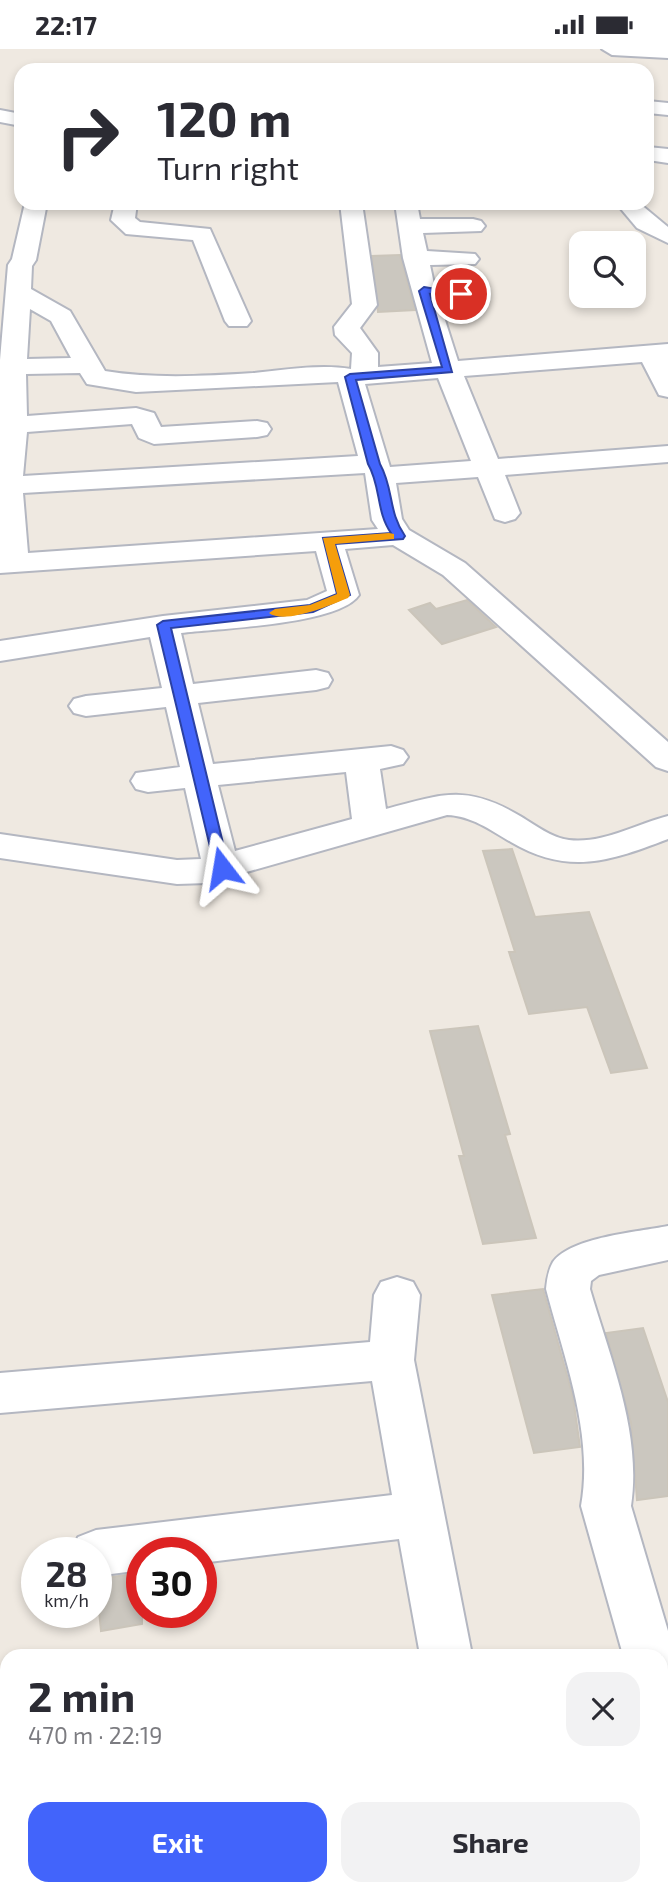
<!DOCTYPE html>
<meta charset="utf-8">
<style>
:root{--surface:#fff;--page:#f2f2f3;--text:#2b2b33;--muted:#7c7c81;--accent:#4264fb}
body{margin:0;font-family:"Exo 2",sans-serif;background:var(--page);color:var(--text);height:100vh;display:flex;flex-direction:column;font-size:26px;white-space:nowrap}
*{box-sizing:border-box;margin:0}
p{font-size:23px;color:var(--muted)}
.icon{flex:none;width:38px;height:38px;fill:none;stroke:currentColor;stroke-width:2;stroke-linecap:round;stroke-linejoin:round}
.map{position:relative;flex:1;overflow:hidden}
.panel{position:absolute;left:0px;top:1600px;width:668px;height:247px;display:flex;flex-direction:column;background:var(--surface);border-radius:21px 21px 0 0;box-shadow:0 4px 10px #0003}
.panel>*{flex:none}
.banner{position:absolute;left:14px;top:14px;width:640px;height:147px;border-radius:21px;box-shadow:0 4px 10px #0003;background:#fff;color:var(--text);overflow:hidden}
.fabs{position:absolute;left:569px;top:182px;display:grid;gap:14px}
.fabs a{display:grid;place-items:center;width:77px;height:77px;border-radius:14px;background:var(--surface);box-shadow:0 4px 10px #0003;font-size:35px}
.speed{position:absolute;left:21px;top:1488px;display:flex;gap:14px;font-size:35px;font-weight:700;text-align:center}
.speed>*{display:grid;place-content:center;width:91px;height:91px;border-radius:50%;background:var(--surface);box-shadow:0 4px 10px #0003;line-height:1}
.speed small{font-size:18px;font-weight:400}
.speed .limit{border:10px solid #d22;background:#fff;color:#111}
.pin{position:absolute;display:grid;place-items:center;width:60px;height:60px;color:#fff;margin:-30px;border:4px solid #fff;border-radius:50%;box-shadow:0 2px 7px #0007}
.me{position:absolute;width:77px;margin:-38px;rotate:346deg;stroke-linejoin:round;filter:drop-shadow(0 0 5px #0008)}
.turn{display:flex;align-items:center;gap:24px;height:147px;padding:0 28px;font-size:32px}
.turn .icon{width:91px;height:91px;stroke-width:2.5}
.turn b{display:block;font-size:49px;line-height:60px}
.round{display:grid;place-items:center;flex:none;width:74px;height:74px;border-radius:21px;background:var(--page)}
.head{display:flex;align-items:center;justify-content:space-between;height:119px;padding:0 28px}
h1{font-size:42px;font-weight:700;line-height:52px}
.cta{display:flex;gap:14px;margin-top:auto;padding:14px 28px}
.cta a{flex:1;height:80px;border-radius:21px;background:var(--accent);color:#fff;font-size:28px;font-weight:700;line-height:80px;text-align:center}
.cta a+a{background:var(--page);color:var(--text)}
.status{display:flex;justify-content:space-between;align-items:center;height:49px;padding:0 35px;background:var(--surface);direction:ltr}
.status svg{height:19px;fill:currentColor}
.map>svg:first-child{display:block}
.building{fill:#cbc7bf;stroke:#cbc5ba;stroke-width:2}
.lines{fill:none;stroke-linecap:round;stroke-linejoin:round}
.minor-casing{stroke:#b4b7c1;stroke-width:4}
.minor{fill:#fff;fill-rule:evenodd}
.route{fill:#4264fb;stroke:#2b41a3;stroke-width:2}
.slow{fill:#f59e0b}
</style>
<div class="status"><b>22:17</b><svg viewBox="0 0 49 12"><path d="M0 12V9h3v3zM5 12V6h3v6zM10 12V3h3v9zM15 12V0h3v12zM26 1h20v11H26zM47 4h2v5h-2z"/></svg></div>
<div class="map">
<svg width="668" height="1846" viewBox="0 0 668 1846">
<rect width="100%" height="100%" fill="#efe9e1"/>
<!-- building -->
<g class="building">
<polygon points="400,206 415,261 378,263 372,207"/>
<polygon points="467,551 496,578 442,595 409,561 430,554 436,560"/>
<polygon points="512,800 535,868 589,863 647,1019 611,1024 587,958 529,965 509,903 515,903 483,802"/>
<polygon points="478,977 510,1085 505,1086 536,1189 483,1195 459,1107 464,1107 430,982"/>
<polygon points="543,1240 573,1348 580,1398 534,1404 492,1246"/>
<polygon points="643,1279 668,1353 668,1447 637,1451 631,1374 606,1284"/>
<polygon points="142,1524 142,1575 101,1582 96,1530"/>
</g>
<g class="lines">
<!-- minor casing -->
<g class="minor-casing">
<g id="minor">
<polygon points="602,0 668,0 668,9 612,6"/>
<polygon points="648,52 668,54 668,66 648,64"/>
<polygon points="0,61 21,65 21,77 0,73"/>
<polygon points="648,98 668,100 668,114 648,111"/>
<path d="M25,154H47L36,211L32,217L31,240L70,262L105,322C153,330 205,327 253,324C286,321 319,315 351,320L352,304L335,286L334,278L352,255L340,154H362L377,256L360,279L378,304V318L432,314L403,209L395,154H417L420,170H473L481,172L485,177L481,182L423,184L427,202L475,205L479,210L475,215L430,216L434,235L461,237L487,255L484,260C466,265 456,249 438,249L458,312L668,295V348L659,346L642,313L464,327L498,410L668,397V413L505,426L520,464L515,470L505,473L495,470L478,428L396,434L402,470L409,481L465,514L668,693V722L656,718L443,526L393,496L345,500L359,546C339,576 219,579 181,584L193,635L316,621L328,624L332,631L328,638L316,641L198,654L213,715L391,697L403,701L408,708L403,715L380,720L386,760C443,745 466,735 520,767C535,776 552,789 569,791C603,795 636,775 668,767V790C610,812 569,827 511,793C490,781 472,767 447,766L208,834L177,835L0,809V785L177,811L201,810L185,739L148,743L136,740L131,732L136,724L180,718L166,658L86,667L74,664L69,657L74,650L86,647L162,639L150,588L0,612V592L163,567L307,551L327,542L316,502L0,524V311L8,216L12,210ZM30,260L51,272L71,309L27,310ZM80,324L87,335L136,343L338,333L358,407L23,427L27,383L132,375L139,389L154,395L257,388L267,386L271,380L267,374L257,372L161,378L154,364L136,359L27,367L26,325ZM438,329L471,412L390,418L365,335ZM365,424L372,471L378,480L28,504L23,444ZM346,723L352,770L235,802L218,736Z"/>
<polygon points="115,154 137,154 135,169 140,173 210,180 251,272 247,277 229,277 225,272 193,191 126,185 111,171"/>
<polygon points="616,154 639,154 668,178 668,194 637,179"/>
<path d="M668,1177V1211L599,1226L591,1232L590,1240C610,1309 642,1384 631,1457L668,1582V1745H662V1606H623L581,1457C594,1385 564,1309 546,1240C547,1230 548,1222 553,1213C571,1188 638,1183 668,1177Z"/>
<polygon points="397,1228 413,1233 420,1246 414,1311 472,1606 420,1606 399,1490 201,1514 201,1503 142,1503 142,1521 96,1527 96,1503 71,1503 78,1488 96,1481 392,1446 372,1332 0,1364 0,1324 370,1293 374,1246 381,1233"/>
<polygon points="0,1624 7,1625 7,1677 0,1676"/>
<polygon points="301,1839 359,1839 358,1846 300,1846"/>
</g>
</g>
<!-- minor -->
<use href="#minor" class="minor"/>
</g>
<!-- route -->
<path class="route" d="M424,238L466,245L461,248L430,245L452,323L356,331L380,415C394,440 388,463 405,487L403,490L335,495L350,546L313,563L171,579L229,819L227,823H216L157,576L163,572L310,556L337,545L323,489L391,484C376,463 381,437 368,415L345,328L350,325L442,318L419,242Z"/>
<!-- slow -->
<path class="slow" d="M389,484L394,485V490L335,495L350,546L348,549C331,556 284,576 269,564L275,560L310,556L337,545L323,489Z"/>
</svg>
<div class="fabs">
<a><svg class="icon" aria-label="search" viewBox="0 0 24 24"><circle cx="10" cy="10" r="6"/><path d="M15 15l6 6"/></svg></a>
</div>
<div class="speed"><div>28<small>km/h</small></div><div class="limit">30</div></div>
<div class="pin" style="left:461px;top:245px;background:#d93025"><svg class="icon" aria-label="arrive" viewBox="0 0 24 24"><path d="M6 21V4h12l-3 4 3 4H6"/></svg></div>
<svg class="me" style="left:222px;top:819px" viewBox="-20 -20 40 40"><path d="M0-17L14 15 0 8-14 15z" fill="#4264fb" stroke="#fff" stroke-width="4"/></svg>
<div class="banner">
<div class="turn"><svg class="icon" aria-label="right" viewBox="0 0 24 24"><path d="M7 20v-9h11M14 6l5 5-5 5"/></svg><div><b>120 m</b>Turn right</div></div>
</div>
<section class="panel">
<div class="head"><div><h1>2 min</h1><p>470 m · 22:19</p></div><a class="round"><svg class="icon" aria-label="close" viewBox="0 0 24 24"><path d="M6 6l12 12M18 6L6 18"/></svg></a></div>
<div class="cta"><a>Exit</a><a>Share</a></div>
</section>
</div>
